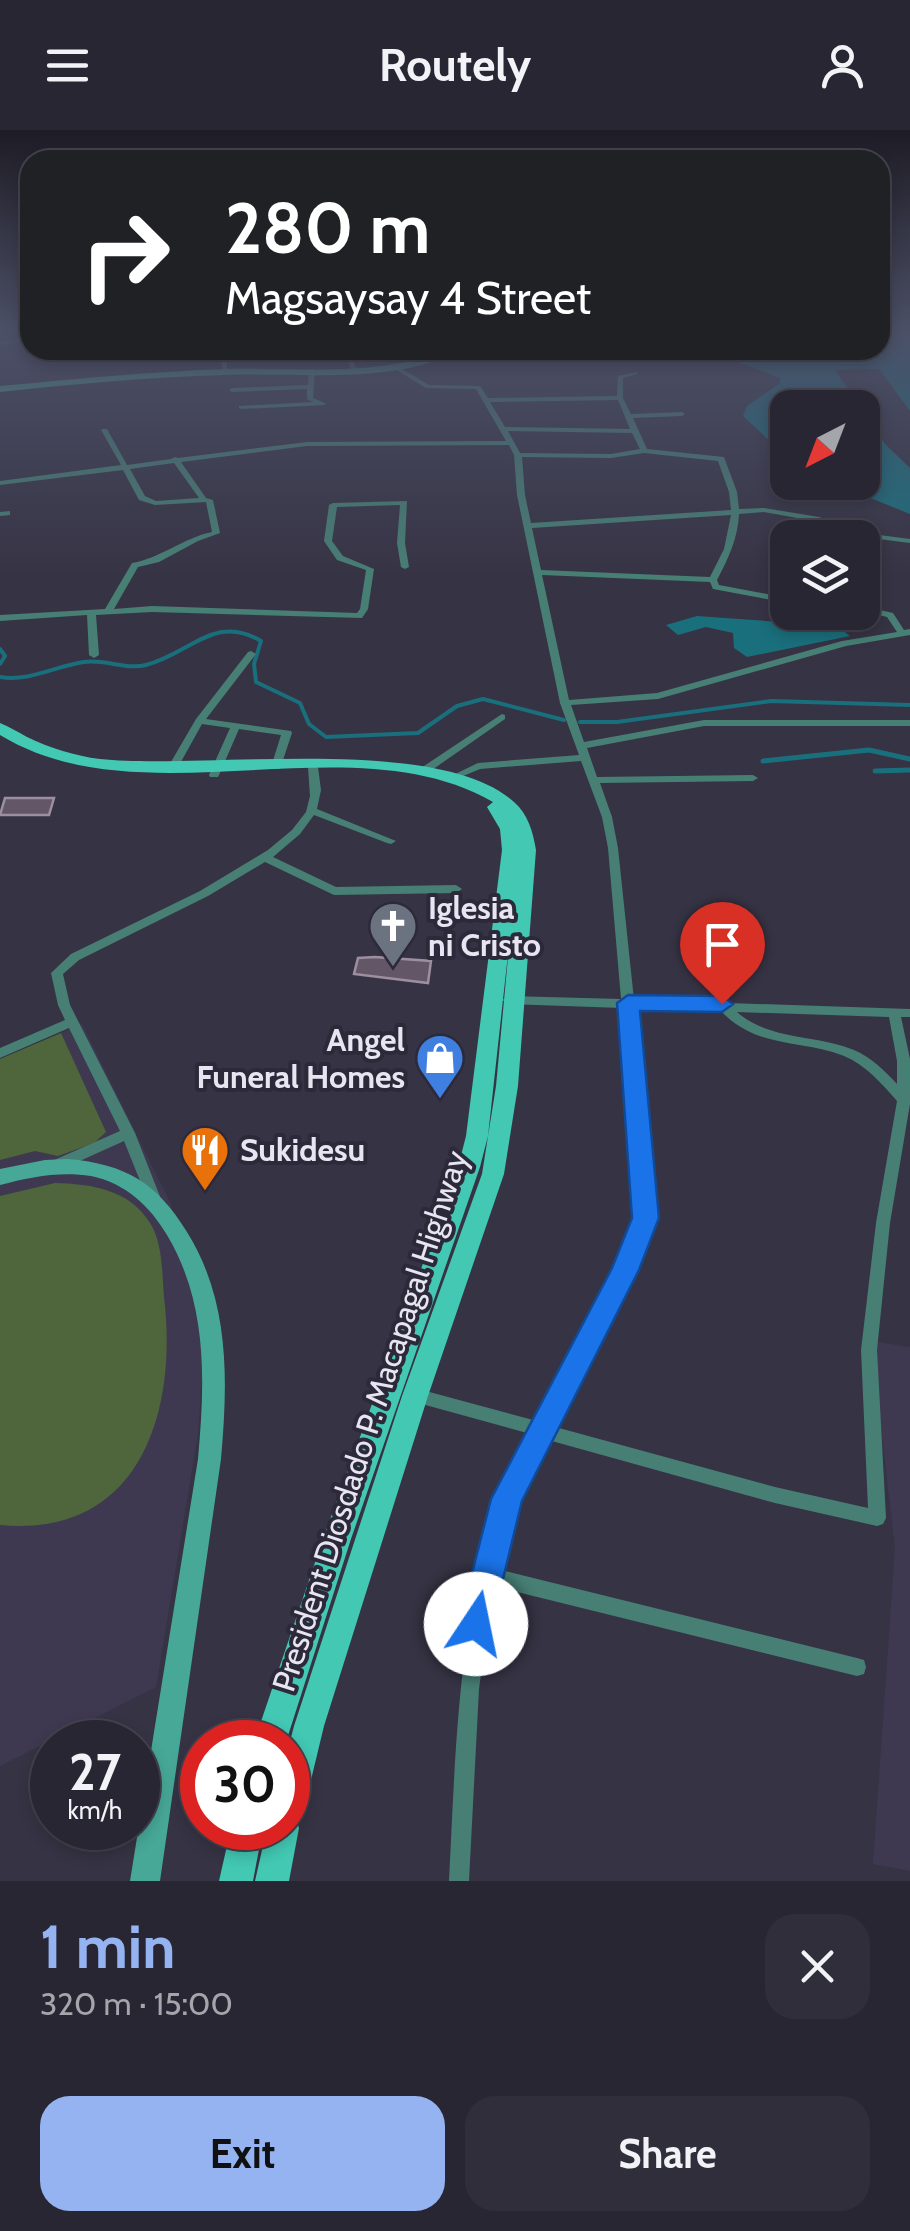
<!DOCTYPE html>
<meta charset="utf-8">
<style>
:root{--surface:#282633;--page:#302e3b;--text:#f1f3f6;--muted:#a5a5ac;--line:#44434e;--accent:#95b2f1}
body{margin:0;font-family:Cabin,sans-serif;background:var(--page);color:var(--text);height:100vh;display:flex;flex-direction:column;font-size:38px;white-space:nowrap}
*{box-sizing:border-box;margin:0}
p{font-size:32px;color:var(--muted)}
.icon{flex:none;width:55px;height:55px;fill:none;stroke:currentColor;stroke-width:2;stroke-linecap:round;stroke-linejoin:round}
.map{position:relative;height:1751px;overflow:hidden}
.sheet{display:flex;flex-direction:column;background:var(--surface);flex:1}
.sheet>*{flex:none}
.top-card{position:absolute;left:20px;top:20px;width:870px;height:210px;border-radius:30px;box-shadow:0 5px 15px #0003,0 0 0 2px var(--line);background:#202124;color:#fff;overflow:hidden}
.needle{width:65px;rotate:222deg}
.tools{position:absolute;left:770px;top:260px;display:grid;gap:20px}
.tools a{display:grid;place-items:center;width:110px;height:110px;border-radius:20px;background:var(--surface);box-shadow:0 5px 15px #0003,0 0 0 2px var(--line);font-size:50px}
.speed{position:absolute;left:30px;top:1590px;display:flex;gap:20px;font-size:50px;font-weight:700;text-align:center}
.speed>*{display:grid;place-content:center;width:130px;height:130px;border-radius:50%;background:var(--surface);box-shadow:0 5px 15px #0003,0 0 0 2px var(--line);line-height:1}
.speed small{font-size:25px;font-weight:400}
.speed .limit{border:15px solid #d22;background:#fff;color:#111}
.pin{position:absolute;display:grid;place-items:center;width:85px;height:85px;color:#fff;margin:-102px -42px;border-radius:50% 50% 50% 0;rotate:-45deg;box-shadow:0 0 10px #0007}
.pin .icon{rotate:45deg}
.me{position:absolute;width:110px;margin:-55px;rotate:11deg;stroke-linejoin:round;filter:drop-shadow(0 0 8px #0008)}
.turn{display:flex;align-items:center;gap:35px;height:210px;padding:0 40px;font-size:45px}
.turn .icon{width:130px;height:130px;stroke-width:2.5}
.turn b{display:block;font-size:70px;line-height:85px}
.round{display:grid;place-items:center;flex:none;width:105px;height:105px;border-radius:30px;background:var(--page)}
.headline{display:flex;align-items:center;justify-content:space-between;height:170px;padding:0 40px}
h1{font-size:60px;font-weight:800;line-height:75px;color:var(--accent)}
.cta{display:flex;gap:20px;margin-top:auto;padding:20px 40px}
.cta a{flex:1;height:115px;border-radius:30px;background:var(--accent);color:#111;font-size:40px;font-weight:800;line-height:115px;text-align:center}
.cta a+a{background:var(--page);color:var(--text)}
header{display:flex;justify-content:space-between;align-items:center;height:130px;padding:0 40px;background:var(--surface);font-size:45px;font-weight:800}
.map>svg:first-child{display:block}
.built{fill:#3e3951}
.green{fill:#4f653b}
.water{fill:#1a6f7d}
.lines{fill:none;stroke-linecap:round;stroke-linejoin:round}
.stream-far2{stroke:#1a6f7d;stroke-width:2.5}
.stream-far1{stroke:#1a6f7d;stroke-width:4}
.stream{stroke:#1a6f7d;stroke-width:5}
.building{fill:#635666;stroke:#9d8ea0;stroke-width:2.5}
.street{fill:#477f75;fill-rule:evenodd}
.secondary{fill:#47a898;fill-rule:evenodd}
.primary{fill:#42c8b3;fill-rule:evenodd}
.route{fill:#1a73e8;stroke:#114b97;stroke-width:2.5}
.labels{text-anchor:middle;stroke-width:8;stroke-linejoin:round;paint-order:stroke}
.poi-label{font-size:32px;font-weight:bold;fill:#e6e5f0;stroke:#2c293a;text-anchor:start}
.street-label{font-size:32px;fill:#e6e5f0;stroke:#2c293a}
</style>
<header><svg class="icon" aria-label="menu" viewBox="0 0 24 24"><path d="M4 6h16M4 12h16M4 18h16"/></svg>Routely<svg class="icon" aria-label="person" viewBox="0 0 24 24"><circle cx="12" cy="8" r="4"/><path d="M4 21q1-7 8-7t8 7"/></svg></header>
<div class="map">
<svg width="910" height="1751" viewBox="0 0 910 1751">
<rect width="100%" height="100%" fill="#363344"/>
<!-- built -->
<g class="built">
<polygon points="82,894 170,1072 196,1161 204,1223 198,1304 156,1557 0,1636 0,929"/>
<polygon points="871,1211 910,1217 910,1741 873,1734 895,1418"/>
</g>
<!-- green -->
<g class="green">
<polygon points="61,903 106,1002 94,1013 58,1026 35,1021 0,1030 0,929"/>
<path d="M55,1053C91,1054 129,1059 150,1093C163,1113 162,1144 164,1167C178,1282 140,1408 0,1395V1066Z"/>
</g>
<!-- water -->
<g class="water">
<polygon points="880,203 910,203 910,281 879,239 835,240 860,277 788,278 787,327 743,286 747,276 780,253 780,248 720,225 725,222 720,220 880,220"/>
<polygon points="863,282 885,314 910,338 910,384 833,353 862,352"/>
<polygon points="697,486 837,496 850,506 747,527 734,518 733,503 706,497 678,505 666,495"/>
</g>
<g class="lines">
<!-- stream-far2 -->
<polyline class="stream-far2" points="0,214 30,208"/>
<!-- stream-far1 -->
<g class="stream-far1">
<polyline points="0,519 5,526 0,534"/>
<path d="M0,547C30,552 55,536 84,532C105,529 126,540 146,535C190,524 215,483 261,511L254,534L256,552L300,573L309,594L326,607L418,603L457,576L483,569L564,590"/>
<polyline points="580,592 617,592 771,571 910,575"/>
</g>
<!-- stream -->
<g class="stream">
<polyline points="763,631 869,620 910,629"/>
<polyline points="875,641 910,640"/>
</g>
</g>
<!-- building -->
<g class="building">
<polygon points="5,668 54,668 49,685 0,685"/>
<polygon points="375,827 431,831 428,853 354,844 358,828"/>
</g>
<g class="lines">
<!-- street -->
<g class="street">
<polygon points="219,220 225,220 228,243 223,242"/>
<polygon points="344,220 350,220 356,240 351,239"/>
<path d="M392,233L429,255L480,256L488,268L617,266L618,246L637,242V244L623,248V268L631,284L682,282L685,284L682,286L633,288L647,319L724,327L737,362L739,379L764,378L819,387L864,403L910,409V413L863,407L814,391L764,382L739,384C738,408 728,429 717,450L719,455L788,468V473L713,459L710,452L542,445L569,570L657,563L842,511L897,502L887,487L862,481V476L893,483L904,500L910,499V505L846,516L658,569L571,575L584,612L704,590H910V596H704L587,618L597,647L753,645L758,648L753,651L600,653L612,687L618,718L634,870L717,872L722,870L728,873L910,879V887H901L910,929V974L890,1093L877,1220L886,1388L883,1394L877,1396L775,1373L541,1308L515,1372L497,1439L857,1528L864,1530L866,1537L864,1544L857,1546L493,1456L479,1559L469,1751H449C457,1595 458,1448 527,1303L411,1271L405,1269L403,1264L405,1259L411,1257L533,1290L619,1137L633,1107L640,1069L622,878L508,874L502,870L508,866L621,869L608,718L602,687L581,631L480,639L456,649L451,646L478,633L579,625L560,573L517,365L514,325L509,315L307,316L181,332L206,368L213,370L220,403L198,411L159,432L138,437L114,479L152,476L357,483L360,479L366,440L337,430L324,411L329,375L333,373L407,371L405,413L409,437L405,439L401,437L397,413L400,375L337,377L332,411L343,426L374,439L368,479L362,488L152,482L96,485L99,525L94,528L89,525L87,485L0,491V485L105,479L132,433C161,428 183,408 212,402L206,372L155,375L139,370L123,340L0,355V351L121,335L101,300L103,299H107L127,335L171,329L175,327L178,328L307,312L506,311L476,259L426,258L390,236ZM618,270L630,299L505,297L490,272ZM508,301L632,303L640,319L611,324L520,323ZM644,323L718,331L729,362L731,380L531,393L525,365L522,327L611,328ZM174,333L199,368L156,371L145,366L130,339ZM731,385L724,419L710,447L541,440L532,398ZM635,878L721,881C757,919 800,909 844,926C866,935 882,954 897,971L876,1093L861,1220L868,1378L775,1357L548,1295L630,1143L647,1107L654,1069ZM737,882L889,887L897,931V954C885,941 871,927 854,920C816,904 770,911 737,882Z"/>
<polygon points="312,239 315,241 313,268 325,273 325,275 241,279 239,278 239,276 313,272 307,269 307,259 232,262 229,260 232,258 308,255 309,241"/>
<polygon points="10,381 10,385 0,386 0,382"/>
<polygon points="251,521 256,524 206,589 291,601 292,603 280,639 272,639 271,637 281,605 239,599 219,645 218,647 210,647 209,645 230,598 202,594 177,639 169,639 168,637 196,589 248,522"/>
<polygon points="502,584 505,585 505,589 429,642 421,642 421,638"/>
<polygon points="313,634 318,637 321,660 317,679 396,711 391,714 387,713 314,685 300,704 273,727 336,757 456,755 462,759 456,763 334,765 265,732 208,766 79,830 63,844 70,875 135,1003 161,1069 159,1073 154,1075 149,1073 124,1011 62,1039 57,1040 52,1039 50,1035 52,1031 120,1001 69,898 0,928 0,918 65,890 58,875 51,843 71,824 200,761 268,720 292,700 306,682 310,666 308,637"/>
</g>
<!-- secondary -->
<g class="secondary">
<path d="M446,220H458C399,256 291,242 223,245C149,247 74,254 0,262V256C74,249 149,242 224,239C298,237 376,248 446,220Z"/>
<path d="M68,1029C126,1034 157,1053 187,1102C230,1171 228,1250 221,1329L160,1751H130L198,1329C205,1251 208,1174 167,1105C150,1076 125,1053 91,1046C60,1041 30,1047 0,1055V1039L45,1030Z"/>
</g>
<!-- primary -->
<g class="primary">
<path d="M0,593C10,597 18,602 27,607C50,618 75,626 100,629C203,640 438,603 514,672C528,684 533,702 536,720L518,956L504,1044L428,1266L324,1596L304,1679L297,1692L299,1698L289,1751H255L267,1698H288V1619L294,1596L402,1266L482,1044L496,956L510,806L488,1006L480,1037L351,1409L286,1612H254L323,1409L458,1037L466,1006L502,720L500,699L487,677L493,672C351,590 143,692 0,605Z"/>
<polygon points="231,1698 263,1698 253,1751 219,1751"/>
</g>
</g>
<!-- sky -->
<linearGradient id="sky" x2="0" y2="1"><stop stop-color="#1e1c25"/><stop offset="0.45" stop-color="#4c5067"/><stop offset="1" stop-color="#4c5067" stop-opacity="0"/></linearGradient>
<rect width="910" height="448" fill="url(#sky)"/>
<!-- route -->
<polygon class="route" points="628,865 722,866 733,874 722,882 640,881 659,1088 639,1140 522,1371 492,1494 487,1505 476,1510 464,1505 459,1494 491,1369 612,1138 632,1088 617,873"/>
<!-- icons -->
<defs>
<g id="church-pin" transform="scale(2.5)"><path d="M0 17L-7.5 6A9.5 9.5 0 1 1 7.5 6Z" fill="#6b7280" stroke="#2c293a"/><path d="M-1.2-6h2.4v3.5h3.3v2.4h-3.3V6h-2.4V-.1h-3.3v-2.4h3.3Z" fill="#fff"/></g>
<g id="shop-pin" transform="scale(2.5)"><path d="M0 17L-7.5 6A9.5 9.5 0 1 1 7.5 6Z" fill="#3f7fe0" stroke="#2c293a"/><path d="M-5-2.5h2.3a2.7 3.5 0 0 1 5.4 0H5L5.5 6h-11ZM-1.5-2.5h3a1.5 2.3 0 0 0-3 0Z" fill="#fff"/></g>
<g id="restaurant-pin" transform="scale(2.5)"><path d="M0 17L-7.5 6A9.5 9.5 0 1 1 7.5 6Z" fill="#e8710a" stroke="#2c293a"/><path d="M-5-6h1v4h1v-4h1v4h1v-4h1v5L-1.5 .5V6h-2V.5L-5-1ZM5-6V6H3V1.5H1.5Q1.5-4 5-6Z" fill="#fff"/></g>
</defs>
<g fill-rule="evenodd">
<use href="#church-pin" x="393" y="796"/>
<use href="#shop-pin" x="440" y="928"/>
<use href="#restaurant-pin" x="205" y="1020"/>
</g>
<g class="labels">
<!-- poi labels -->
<g class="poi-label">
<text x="428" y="789">Iglesia<tspan x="428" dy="37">ni Cristo</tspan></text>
<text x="405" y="921" text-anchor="end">Angel<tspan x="405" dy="37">Funeral Homes</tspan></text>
<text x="240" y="1031">Sukidesu</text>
</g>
<!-- street labels -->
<g class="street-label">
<text transform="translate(370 1291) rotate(-72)" y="11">President Diosdado P. Macapagal Highway</text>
</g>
</g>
</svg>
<div class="tools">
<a><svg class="needle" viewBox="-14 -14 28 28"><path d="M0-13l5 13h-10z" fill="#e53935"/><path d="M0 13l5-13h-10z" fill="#a5a5ac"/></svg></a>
<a><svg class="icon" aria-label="layers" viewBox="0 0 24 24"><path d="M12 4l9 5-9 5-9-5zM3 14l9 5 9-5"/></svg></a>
</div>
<div class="speed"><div>27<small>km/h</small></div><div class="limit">30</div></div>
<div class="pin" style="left:722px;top:874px;background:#d93025"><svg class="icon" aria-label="arrive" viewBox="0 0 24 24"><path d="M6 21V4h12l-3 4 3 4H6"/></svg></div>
<svg class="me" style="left:476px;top:1494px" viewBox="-20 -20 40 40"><circle r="19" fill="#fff"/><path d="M0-13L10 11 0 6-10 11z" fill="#1a73e8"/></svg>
<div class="top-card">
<div class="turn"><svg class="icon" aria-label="right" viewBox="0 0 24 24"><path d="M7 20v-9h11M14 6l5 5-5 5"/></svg><div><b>280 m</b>Magsaysay 4 Street</div></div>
</div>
</div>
<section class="sheet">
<div class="headline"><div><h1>1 min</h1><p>320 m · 15:00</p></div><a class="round"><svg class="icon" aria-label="close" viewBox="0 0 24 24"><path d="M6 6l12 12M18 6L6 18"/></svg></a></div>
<div class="cta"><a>Exit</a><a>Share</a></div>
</section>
